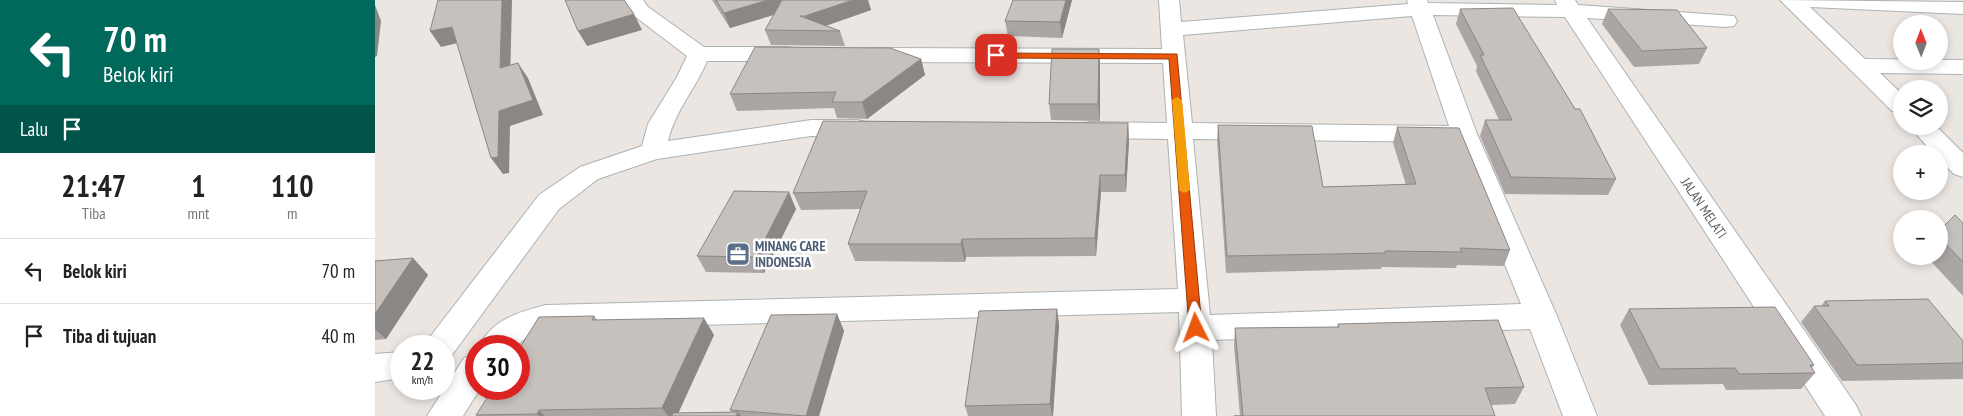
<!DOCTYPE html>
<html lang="id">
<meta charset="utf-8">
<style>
:root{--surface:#fff;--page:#f6f6f6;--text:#222;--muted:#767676;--line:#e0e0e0}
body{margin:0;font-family:"PT Sans Narrow",sans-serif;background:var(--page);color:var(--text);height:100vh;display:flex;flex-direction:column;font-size:19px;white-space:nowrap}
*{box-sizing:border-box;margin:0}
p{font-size:16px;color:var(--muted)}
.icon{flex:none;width:28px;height:28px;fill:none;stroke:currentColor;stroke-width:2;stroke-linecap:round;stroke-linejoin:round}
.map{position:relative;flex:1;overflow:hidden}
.details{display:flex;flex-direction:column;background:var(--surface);width:375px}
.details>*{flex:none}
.banner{background:#00695c;color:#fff;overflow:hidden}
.needle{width:32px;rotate:359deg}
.buttons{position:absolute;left:1518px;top:15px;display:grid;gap:10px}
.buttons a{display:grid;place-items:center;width:55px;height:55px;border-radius:50%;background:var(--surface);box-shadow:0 2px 8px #0003;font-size:25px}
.speed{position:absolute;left:15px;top:335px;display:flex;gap:10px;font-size:25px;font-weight:700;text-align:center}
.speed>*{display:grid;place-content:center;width:65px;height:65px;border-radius:50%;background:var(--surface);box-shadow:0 2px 8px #0003;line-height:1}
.speed small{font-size:12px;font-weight:400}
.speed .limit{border:8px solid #d22;background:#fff;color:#111}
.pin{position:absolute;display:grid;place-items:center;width:42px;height:42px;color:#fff;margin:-21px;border-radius:10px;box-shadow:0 2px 8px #0006}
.me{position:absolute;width:55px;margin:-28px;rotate:357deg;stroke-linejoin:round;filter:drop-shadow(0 0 4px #0008)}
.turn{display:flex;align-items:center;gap:18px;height:105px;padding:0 20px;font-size:22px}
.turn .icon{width:65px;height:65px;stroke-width:2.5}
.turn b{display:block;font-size:35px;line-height:42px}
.then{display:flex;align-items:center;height:48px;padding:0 20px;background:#0003;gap:10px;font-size:19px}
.eta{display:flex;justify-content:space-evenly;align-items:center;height:85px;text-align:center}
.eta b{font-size:30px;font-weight:600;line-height:35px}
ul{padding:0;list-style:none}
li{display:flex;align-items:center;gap:15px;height:65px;padding:0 20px;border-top:1px solid var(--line)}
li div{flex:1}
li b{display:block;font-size:19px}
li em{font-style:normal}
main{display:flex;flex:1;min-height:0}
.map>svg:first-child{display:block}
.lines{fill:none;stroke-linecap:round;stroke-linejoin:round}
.minor-casing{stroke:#adb2b3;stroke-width:2}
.minor{fill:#fff;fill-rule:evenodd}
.wall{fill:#aba6a3}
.shaded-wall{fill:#8b8785}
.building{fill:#c7c1be;stroke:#8b8785}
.route{fill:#ea580c;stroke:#983908}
.slow{fill:#f59e0b}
.labels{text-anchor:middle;stroke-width:5;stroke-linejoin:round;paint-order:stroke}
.street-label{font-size:14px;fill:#5a6061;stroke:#fff}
.service-label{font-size:14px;font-weight:bold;fill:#4e5e75;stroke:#fff;text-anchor:start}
</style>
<main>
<section class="details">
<div class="banner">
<div class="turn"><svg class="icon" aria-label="left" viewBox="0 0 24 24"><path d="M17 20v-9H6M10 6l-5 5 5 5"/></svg><div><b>70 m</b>Belok kiri</div></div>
<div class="then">Lalu<svg class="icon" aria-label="arrive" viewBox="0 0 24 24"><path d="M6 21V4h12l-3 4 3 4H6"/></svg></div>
</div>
<div class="eta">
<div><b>21:47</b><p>Tiba</p></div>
<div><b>1</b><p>mnt</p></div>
<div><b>110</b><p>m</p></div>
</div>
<ul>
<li><svg class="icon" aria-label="left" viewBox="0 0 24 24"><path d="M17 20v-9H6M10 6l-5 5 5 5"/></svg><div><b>Belok kiri</b></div><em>70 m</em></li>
<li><svg class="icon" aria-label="arrive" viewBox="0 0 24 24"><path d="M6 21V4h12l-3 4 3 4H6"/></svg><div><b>Tiba di tujuan</b></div><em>40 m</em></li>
</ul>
</section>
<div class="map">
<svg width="1588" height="416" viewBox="0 0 1588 416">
<rect width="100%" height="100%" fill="#ece6e2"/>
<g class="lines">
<!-- minor casing -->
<g class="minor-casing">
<g id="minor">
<path d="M248,0H268L273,7L329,47H413L421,49L424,54L421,59L413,61H332C321,88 300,111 293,141L436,120H482L491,122L494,128L491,134L482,136H436L282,159L223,179L184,209L77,355L69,358V346H50L55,337L164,195L205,167L267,146L273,124L302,77L312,56L258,15Z"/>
<path d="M784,0H804L806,22L1033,4L1032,0H1052L1053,3L1182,5L1180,0H1200L1203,5L1359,16L1362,21L1359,26L1351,27L1212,18L1481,405L1486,416H1450L1190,17L1058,15L1102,134L1182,316L1222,416H1188L1155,329L837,340L841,416H807L804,312L171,329L155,334L141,346H104C118,319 144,312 171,305L803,289L793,139L715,138L706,136L703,130L706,124L715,122L792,123L788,63L496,62L488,60L485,55L488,50L496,48L787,49ZM1037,16L1074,126L817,123L808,35ZM818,139L1080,142L1146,304L835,315Z"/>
<polygon points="1405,0 1588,2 1588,14 1435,7 1490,59 1588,60 1588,74 1505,73 1526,93 1526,113 1517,111"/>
<polygon points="1534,126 1561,126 1588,153 1588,177 1579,174 1564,159 1564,154 1559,154"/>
<polygon points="26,352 26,378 0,382 0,354"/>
<polygon points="101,354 101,389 105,389 88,416 52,416 89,358"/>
</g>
</g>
<!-- minor -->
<use href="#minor" class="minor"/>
</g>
<!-- wall -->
<g class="wall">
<polygon points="337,0 493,0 496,10 451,26 465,31 470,46 396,45 390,30 399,15 355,28"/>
<polygon points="697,0 687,38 633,36 630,21"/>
<polygon points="1085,9 1241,179 1233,195 1130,194 1105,136 1110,120 1124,120 1101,71 1102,66 1081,24"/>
<polygon points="1233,9 1332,48 1324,64 1259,67 1227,24"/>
<polygon points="724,49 725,65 725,121 676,120 674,104"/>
<polygon points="546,59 550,75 492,119 462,118 459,108 362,111 355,94"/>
<polygon points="753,123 754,141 751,192 726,192 721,256 591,257 590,262 480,261 473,244 486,209 426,210 418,193"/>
<polygon points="843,125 948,187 1031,185 1018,143 1022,127 1135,250 1129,266 1082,265 1081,268 1007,267 1006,269 851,273 842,141"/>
<polygon points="421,209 389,273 331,272 322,256"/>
<polygon points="1588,223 1588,296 1551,256 1564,256 1564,231"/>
<polygon points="38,258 53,275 11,339 0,340 0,261"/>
<polygon points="1450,301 1588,341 1588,379 1467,381 1426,322 1439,306 1446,306"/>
<polygon points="682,309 684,325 678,416 593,416 590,406"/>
<polygon points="1254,309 1439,365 1437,368 1440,373 1426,389 1351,390 1348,384 1274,385 1245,325"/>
<polygon points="462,314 469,331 444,416 102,416 101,415 219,316 222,320 339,335 303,413 357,412 355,410"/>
<polygon points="963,324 1149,387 1140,404 865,416 859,346 860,328 962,327"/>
</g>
<!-- shaded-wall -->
<g class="shaded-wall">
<polygon points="127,0 137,0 135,84 125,68"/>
<polygon points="393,0 411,0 414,10 355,28 349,13"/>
<polygon points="478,0 493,0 496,10 435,31 430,16"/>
<polygon points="691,0 697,0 687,38 685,22"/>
<polygon points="0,5 6,21 2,56 0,57"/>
<polygon points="259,14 267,30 212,46 203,31"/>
<polygon points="77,27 87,42 66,47 55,31"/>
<polygon points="724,49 725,65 725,121 723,104"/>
<polygon points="546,59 550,75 492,119 487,102"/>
<polygon points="143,63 153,78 168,115 135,126 134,173 128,174 116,158 124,111"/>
<polygon points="753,123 754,141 751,192 750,175"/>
<polygon points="725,175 726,192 721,256 720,238"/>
<polygon points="414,192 421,209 389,273 381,257"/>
<polygon points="587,239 591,257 590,262 586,244"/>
<polygon points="38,258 53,275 11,339 0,329 0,314"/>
<polygon points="682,309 684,325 678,416 677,416 675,404"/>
<polygon points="462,314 469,331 444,416 431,416"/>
<polygon points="329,318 339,335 302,416 293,416 287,408"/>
<polygon points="164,410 170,416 164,416 162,414"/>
<polygon points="363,412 366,416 361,416"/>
</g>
<!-- building -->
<g class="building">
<polygon points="63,0 127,0 125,68 143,63 158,100 124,111 123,157 116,158 77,27 55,31"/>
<polygon points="190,0 249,0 259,14 203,31"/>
<polygon points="341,0 393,0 349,13"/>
<polygon points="407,0 478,0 430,16 425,16 465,31 390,30"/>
<polygon points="638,0 691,0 685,22 630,21"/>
<polygon points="1138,8 1200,109 1205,109 1241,179 1136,177 1110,120 1137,120 1105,55 1109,55 1085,9"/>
<polygon points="1233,9 1302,10 1332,48 1267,51"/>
<polygon points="380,47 515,48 546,59 487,102 457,102 461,92 355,94"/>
<polygon points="677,49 724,49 723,104 674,104"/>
<polygon points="448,121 753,123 750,175 725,175 720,238 587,239 586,244 473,244 492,191 418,193"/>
<polygon points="843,125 937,126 948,187 1041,184 1022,127 1084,128 1135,250 1085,248 1087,252 1010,251 1010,253 852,256"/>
<polygon points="359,191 414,192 381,257 322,256"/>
<polygon points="1580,215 1588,223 1588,262 1564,237 1564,231"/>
<polygon points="38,258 0,314 0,261"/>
<polygon points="1553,299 1588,341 1588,363 1482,365 1439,306 1454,306 1450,301"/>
<polygon points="1400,307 1439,365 1435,365 1440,373 1364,374 1360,368 1285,369 1254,309"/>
<polygon points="682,309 675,404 590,406 604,311"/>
<polygon points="462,314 431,416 355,410 396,315"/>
<polygon points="219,316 217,320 329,318 287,408 164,410 162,414 101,415 118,389 144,389 144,349 164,317"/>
<polygon points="1123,320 1149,387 1110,388 1120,416 859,416 868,416 860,328 964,327 963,324"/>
<polygon points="363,412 361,416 297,416 298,413"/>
</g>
<!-- route -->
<polygon class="route" points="618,53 802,54 827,328 825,332 821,333 814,328 794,59 621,58 618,57"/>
<!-- slow -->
<polygon class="slow" points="802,97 807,100 815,190 809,193 804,190 797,100"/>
<!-- icons -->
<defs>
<g id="office-square" transform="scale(1.25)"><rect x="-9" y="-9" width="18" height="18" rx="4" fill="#5c6f8a" stroke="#fff"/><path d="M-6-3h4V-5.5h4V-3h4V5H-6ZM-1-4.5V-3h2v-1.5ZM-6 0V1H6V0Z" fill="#fff"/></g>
</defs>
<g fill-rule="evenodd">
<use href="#office-square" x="363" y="254"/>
</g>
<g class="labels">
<!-- street labels -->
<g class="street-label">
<text transform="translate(1329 208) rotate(56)" y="5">JALAN MELATI</text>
</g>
<!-- service labels -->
<g class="service-label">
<text x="380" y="251">MINANG CARE<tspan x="380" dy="16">INDONESIA</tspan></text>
</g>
</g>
</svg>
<div class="buttons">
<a><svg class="needle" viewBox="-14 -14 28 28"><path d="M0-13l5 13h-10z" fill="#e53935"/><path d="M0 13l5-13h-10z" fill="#767676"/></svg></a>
<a><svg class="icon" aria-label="layers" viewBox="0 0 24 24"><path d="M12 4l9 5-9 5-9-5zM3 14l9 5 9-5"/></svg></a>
<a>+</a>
<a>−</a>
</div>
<div class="speed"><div>22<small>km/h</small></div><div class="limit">30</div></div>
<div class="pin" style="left:621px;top:55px;background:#d93025"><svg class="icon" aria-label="arrive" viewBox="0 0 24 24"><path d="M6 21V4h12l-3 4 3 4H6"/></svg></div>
<svg class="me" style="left:821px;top:328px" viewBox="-20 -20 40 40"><path d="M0-17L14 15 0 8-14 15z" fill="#ea580c" stroke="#fff" stroke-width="4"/></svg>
</div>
</main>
